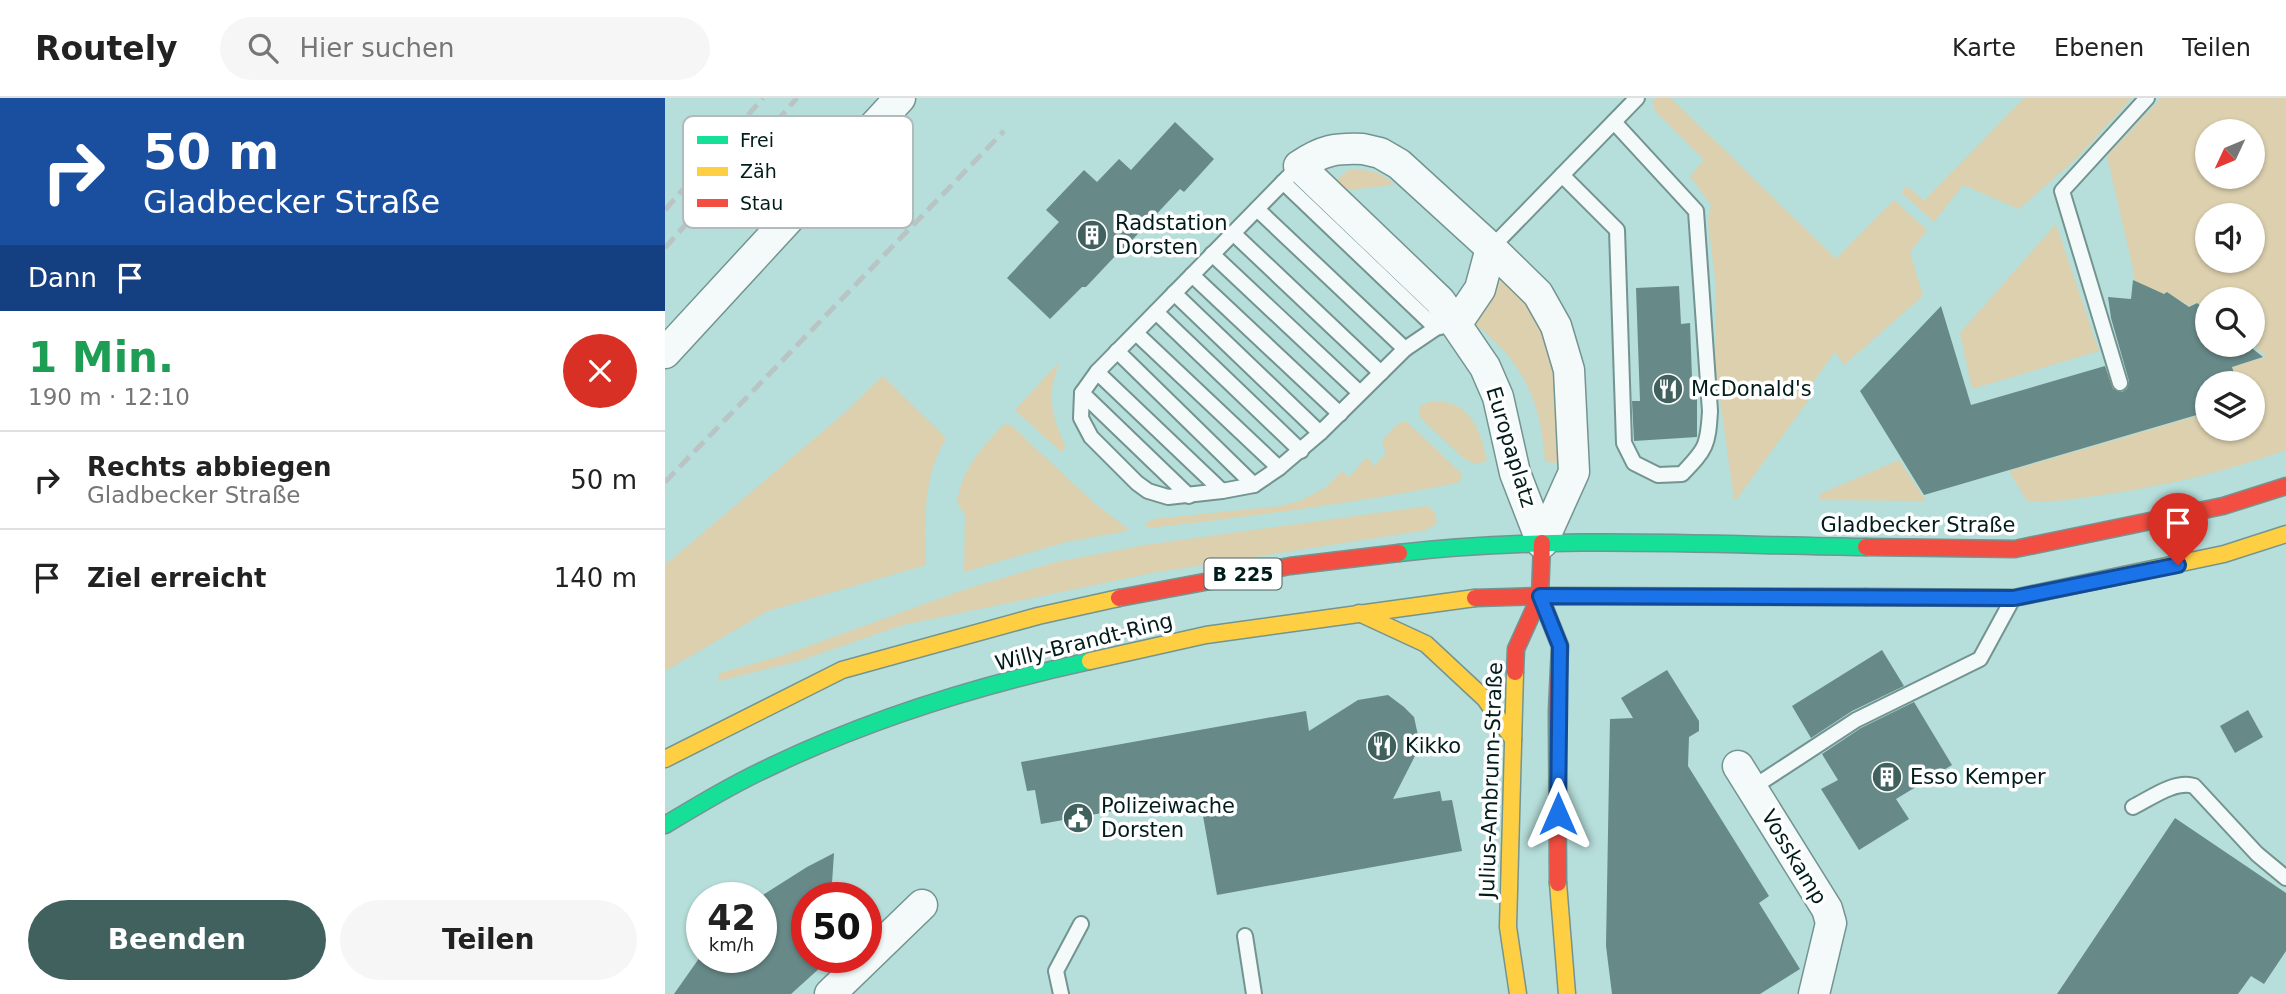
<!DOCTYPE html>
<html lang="de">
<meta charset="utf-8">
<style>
:root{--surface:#fff;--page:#f6f6f6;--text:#222;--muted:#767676;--line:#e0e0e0;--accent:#40615e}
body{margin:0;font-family:"DejaVu Sans",sans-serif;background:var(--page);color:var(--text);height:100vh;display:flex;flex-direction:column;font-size:26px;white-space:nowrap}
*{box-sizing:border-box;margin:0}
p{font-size:23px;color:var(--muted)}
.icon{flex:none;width:38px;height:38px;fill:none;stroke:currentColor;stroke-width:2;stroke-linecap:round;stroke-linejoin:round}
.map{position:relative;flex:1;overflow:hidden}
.panel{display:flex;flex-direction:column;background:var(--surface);width:665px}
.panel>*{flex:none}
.guide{background:#1a4fa0;color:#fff;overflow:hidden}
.needle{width:46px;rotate:226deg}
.buttons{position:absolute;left:1530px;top:21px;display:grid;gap:14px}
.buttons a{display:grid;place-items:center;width:70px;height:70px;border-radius:50%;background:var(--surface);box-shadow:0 2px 5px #0004;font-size:35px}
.speed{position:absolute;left:21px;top:784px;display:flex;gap:14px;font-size:35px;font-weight:700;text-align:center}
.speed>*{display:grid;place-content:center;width:91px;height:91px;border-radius:50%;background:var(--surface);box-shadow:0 2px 5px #0004;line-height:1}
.speed small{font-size:18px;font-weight:400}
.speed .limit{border:10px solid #d22;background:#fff;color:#111}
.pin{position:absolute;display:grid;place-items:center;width:60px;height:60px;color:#fff;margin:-72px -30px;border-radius:50% 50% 50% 0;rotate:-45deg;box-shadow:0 0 7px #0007}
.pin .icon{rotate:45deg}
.me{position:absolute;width:77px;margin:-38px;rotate:0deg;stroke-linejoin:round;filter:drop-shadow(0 0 5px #0008)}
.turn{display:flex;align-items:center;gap:24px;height:147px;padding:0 28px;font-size:32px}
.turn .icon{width:91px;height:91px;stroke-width:2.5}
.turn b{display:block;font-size:49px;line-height:60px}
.then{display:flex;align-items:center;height:66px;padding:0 28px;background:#0003;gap:14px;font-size:26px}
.round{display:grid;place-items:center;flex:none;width:74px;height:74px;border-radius:37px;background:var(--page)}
.head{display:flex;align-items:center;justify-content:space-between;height:119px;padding:0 28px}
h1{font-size:42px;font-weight:700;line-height:52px;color:#1e9e55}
.cta{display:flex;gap:14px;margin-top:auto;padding:14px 28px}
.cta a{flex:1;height:80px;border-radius:42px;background:var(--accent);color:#fff;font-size:28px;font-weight:700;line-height:80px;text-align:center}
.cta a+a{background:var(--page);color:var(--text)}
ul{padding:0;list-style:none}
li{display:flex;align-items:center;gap:21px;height:98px;padding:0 28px;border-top:2px solid var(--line)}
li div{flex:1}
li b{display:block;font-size:26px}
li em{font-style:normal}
header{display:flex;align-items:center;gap:42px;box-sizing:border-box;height:98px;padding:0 35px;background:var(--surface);border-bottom:2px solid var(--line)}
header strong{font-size:33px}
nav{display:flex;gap:38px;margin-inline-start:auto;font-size:24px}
.search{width:490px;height:63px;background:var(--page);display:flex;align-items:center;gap:18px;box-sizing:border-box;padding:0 24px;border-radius:38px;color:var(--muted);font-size:26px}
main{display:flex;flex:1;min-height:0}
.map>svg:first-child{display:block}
.green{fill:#dcd0ae;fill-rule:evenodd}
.building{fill:#678987}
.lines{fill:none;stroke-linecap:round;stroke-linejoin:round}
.lane-casing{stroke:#739491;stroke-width:18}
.street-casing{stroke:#739491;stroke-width:33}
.fast-casing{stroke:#739491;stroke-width:19}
.slow-casing{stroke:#739491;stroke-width:19}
.jam-casing{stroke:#739491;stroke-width:19}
.lane{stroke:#f4faf9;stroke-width:14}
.street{stroke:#f4faf9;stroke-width:30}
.fast{stroke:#16e098;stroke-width:16}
.slow{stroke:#ffcf43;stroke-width:16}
.jam{stroke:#f24e42;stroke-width:16}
.rail{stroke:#b9c5c4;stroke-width:5;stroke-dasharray:14 7;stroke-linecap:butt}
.route-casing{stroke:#114b97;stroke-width:18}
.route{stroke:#1a73e8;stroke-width:12}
.labels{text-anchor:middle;stroke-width:7;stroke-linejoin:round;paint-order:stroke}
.shield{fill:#fff;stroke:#4c615f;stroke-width:2}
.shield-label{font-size:19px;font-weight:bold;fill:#001d1b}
.poi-label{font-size:21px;fill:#001d1b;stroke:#fff;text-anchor:start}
.street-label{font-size:21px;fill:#001d1b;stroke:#fff}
.key{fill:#fff;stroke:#b2bbbb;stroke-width:2}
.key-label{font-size:19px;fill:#001d1b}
</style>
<header>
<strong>Routely</strong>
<div class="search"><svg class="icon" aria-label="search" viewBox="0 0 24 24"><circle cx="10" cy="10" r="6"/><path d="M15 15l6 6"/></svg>Hier suchen</div>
<nav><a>Karte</a><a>Ebenen</a><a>Teilen</a></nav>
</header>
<main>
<section class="panel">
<div class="guide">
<div class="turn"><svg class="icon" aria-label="right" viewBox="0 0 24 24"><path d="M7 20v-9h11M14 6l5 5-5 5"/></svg><div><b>50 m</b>Gladbecker Straße</div></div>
<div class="then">Dann<svg class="icon" aria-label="arrive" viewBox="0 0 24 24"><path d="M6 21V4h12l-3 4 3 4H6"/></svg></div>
</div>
<div class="head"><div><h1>1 Min.</h1><p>190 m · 12:10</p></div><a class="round" style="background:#d93025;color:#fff"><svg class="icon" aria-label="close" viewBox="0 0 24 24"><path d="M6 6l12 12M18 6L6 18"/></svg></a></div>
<ul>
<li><svg class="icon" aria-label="right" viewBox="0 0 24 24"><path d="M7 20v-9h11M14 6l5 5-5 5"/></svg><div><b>Rechts abbiegen</b><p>Gladbecker Straße</p></div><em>50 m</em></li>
<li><svg class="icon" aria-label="arrive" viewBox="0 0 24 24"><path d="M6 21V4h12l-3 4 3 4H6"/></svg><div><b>Ziel erreicht</b></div><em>140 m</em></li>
</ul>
<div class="cta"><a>Beenden</a><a>Teilen</a></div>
</section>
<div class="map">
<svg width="1621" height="896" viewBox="0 0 1621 896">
<rect width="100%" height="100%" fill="#b6deda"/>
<!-- green -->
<g class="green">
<polygon points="991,0 1006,0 1171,161 1229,102 1262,132 1245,154 1258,198 1179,267 1170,254 1143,291 1148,296 1072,401 1069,401 1050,265 1050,180 1043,124 1046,107 1025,78 1039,62 990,13 987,4"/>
<polygon points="1359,0 1467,0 1412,60 1354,111 1298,87 1269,124 1236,94 1242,88 1259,103"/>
<path d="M1496,0H1621V352C1563,373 1504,387 1443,396C1417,400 1388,405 1362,403L1344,373L1535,317L1533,308L1542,305V331H1587V285H1572L1567,269L1601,259L1587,245V201H1542V212L1532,204L1524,208L1501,194L1495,198L1470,185L1468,171L1442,58ZM1542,33H1587V79H1542ZM1542,117H1587V163H1542Z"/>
<path d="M683,72C702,71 716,73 729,87L674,93L673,81Z"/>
<polygon points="1391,126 1434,253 1307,291 1295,235"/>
<path d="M837,180C845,187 854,194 860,203C894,251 891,308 894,365L880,364C876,302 858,264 809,225L825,203Z"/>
<path d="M395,263C381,297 386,317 401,349L396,354L350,312Z"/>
<path d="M218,278L281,340C257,382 260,421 261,467L103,513L0,573V467L176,318Z"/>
<path d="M767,303C805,302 815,331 822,363L810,366L798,360L754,318L755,308Z"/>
<path d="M741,323L796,375L797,381L792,385C691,405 588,418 485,430L479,426L488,421L616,408L637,402L660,390L677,373L684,379L702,359L709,368L721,355L717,343L733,326Z"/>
<path d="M339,326L346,327L430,406L462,430V433L401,444L299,474L300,417L292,404C298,369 315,352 339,326Z"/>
<polygon points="1234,362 1261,403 1154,402 1155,396"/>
<polygon points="763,408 770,415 772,425 762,432 487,475 238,527 134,563 54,583 53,579 55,575 116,558 301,491 391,464 480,447"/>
</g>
<!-- building -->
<g class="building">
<polygon points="510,24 549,61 519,94 515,91 454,156 453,155 421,189 417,189 385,221 342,180 394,124 381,112 419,72 432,84 454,61 466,72"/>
<polygon points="1468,182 1499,196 1502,194 1524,209 1532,205 1542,213 1542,247 1583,247 1598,259 1567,269 1572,285 1542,285 1542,305 1533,307 1535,316 1259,397 1195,293 1276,208 1306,307 1440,268 1448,291 1457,294 1462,291 1464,283 1446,220 1443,199 1466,201"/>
<polygon points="1014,188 1016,226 1025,225 1027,280 1032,280 1032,339 969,343 967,303 975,303 971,190"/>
<polygon points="1217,552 1239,588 1187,613 1146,640 1127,608"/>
<polygon points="1002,572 1034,623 1034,633 1024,639 1023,668 1104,798 1094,805 1135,871 1095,896 947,896 941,848 945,621 968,620 956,600"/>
<polygon points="723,597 739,609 749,619 754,642 750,658 728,701 775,693 777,703 787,702 797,753 552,797 535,701 527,703 526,699 376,726 370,692 362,693 356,664 641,613 644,633 693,602"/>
<polygon points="1249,604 1287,667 1231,701 1244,721 1194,752 1156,691 1173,682 1157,656 1196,630"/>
<polygon points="1583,612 1598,639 1570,655 1555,628"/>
<polygon points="1510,720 1621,795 1621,853 1599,886 1586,878 1573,896 1392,896"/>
<polygon points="169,755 166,800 142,800 142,859 167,859 126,896 9,896 35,859 96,859 96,800 93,800 142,769"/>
</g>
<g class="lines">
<!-- lane casing -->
<g class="lane-casing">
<g id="lane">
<polyline points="634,68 432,274 417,295 416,320 426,339 472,385 483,393 503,399 557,393 589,387 614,370 655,335 740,251 771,230 792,225"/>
<path d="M897,77L952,132L959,345L969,365L993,377L1017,376C1041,351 1043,348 1045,313L1031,113L949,24"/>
<polyline points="618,84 771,230"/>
<polyline points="592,111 740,251"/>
<polyline points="568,135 716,275"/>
<polyline points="826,150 972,0"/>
<polyline points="547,156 695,295"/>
<polyline points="527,177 675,316"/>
<polyline points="509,195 655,335"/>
<polyline points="491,214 636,353"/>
<polyline points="471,235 614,370"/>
<polyline points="452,253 589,387"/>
<polyline points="432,274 557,393"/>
<polyline points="1455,285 1397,93 1482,0"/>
<polyline points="417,295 524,398"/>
<polyline points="1087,690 1191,622 1315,561 1346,504"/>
<path d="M1468,709C1486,700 1510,682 1529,688L1592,756L1621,780"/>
<polyline points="580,838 589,896"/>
<polyline points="396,896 391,873 416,826"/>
</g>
</g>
<!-- street casing -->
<g class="street-casing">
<g id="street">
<path d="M698,51L715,55L734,66L826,150L873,196L891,228L904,272L909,374L877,445L850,375L833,299L820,269L775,203L634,68C658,52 670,50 698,51Z"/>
<polyline points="792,225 815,191 826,150"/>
<polyline points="0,255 235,0"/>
<polyline points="1073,668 1162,811 1166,825 1149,896"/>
<polyline points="165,896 257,807"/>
</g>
</g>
<!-- fast casing -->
<g class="fast-casing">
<g id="fast">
<path d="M734,455C889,437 1046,447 1201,449"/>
<path d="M0,727C35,706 70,685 107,668C205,621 319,586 425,563"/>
</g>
</g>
<!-- slow casing -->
<g class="slow-casing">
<g id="slow">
<polyline points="1201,499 1349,500 1559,456 1621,436"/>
<polyline points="694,515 761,546 820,601 848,641"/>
<polyline points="425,563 541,537 810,500"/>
<polyline points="850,574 843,829 853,896"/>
<polyline points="0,661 177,572 373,518 454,500"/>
<polyline points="893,785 902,896"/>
</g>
</g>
<!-- jam casing -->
<g class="jam-casing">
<g id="jam">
<polyline points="1201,449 1350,451 1558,408 1621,388"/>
<polyline points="875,498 895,548 892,613 893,785"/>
<polyline points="454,500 625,468 734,455"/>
<polyline points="810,500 875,498 1201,499"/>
<polyline points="850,574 851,551 875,498 877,445"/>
</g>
</g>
<!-- lane -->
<use href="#lane" class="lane"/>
<!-- street -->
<use href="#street" class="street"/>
<!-- fast -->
<use href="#fast" class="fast"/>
<!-- slow -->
<use href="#slow" class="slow"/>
<!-- jam -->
<use href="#jam" class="jam"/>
<!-- rail -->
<g class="rail">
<polyline points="0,112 98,0"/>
<polyline points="0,150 132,0"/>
<polyline points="0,384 339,33"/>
</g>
</g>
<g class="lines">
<!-- route casing -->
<g class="route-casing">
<polyline id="route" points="893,716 895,548 875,498 1349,500 1513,467"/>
</g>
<!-- route -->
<use href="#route" class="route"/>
</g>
<!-- icons -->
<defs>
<g id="building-disc" transform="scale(1.575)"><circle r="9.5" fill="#40615e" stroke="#fff"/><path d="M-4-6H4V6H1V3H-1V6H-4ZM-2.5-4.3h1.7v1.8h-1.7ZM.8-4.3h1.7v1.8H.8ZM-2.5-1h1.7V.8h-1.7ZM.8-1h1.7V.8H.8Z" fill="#fff"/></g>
<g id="restaurant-disc" transform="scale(1.575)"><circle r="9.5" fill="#40615e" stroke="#fff"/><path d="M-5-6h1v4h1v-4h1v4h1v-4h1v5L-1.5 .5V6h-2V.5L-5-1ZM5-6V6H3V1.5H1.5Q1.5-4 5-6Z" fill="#fff"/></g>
<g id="civic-disc" transform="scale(1.575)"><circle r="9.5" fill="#40615e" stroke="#fff"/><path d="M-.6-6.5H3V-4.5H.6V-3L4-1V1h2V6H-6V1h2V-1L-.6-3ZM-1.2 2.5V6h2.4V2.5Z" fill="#fff"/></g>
</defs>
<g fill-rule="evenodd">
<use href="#building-disc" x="427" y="137"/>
<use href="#restaurant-disc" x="1003" y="291"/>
<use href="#restaurant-disc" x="717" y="648"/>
<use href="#building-disc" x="1222" y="679"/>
<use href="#civic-disc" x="413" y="720"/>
</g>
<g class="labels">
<!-- shield labels -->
<rect class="shield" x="539.5" y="460.5" width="77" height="31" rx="5"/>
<g class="shield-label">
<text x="578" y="483">B 225</text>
</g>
<!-- poi labels -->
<g class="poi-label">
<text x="450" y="132">Radstation<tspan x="450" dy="24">Dorsten</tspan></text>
<text x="1026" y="298">McDonald's</text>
<text x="740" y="655">Kikko</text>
<text x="1245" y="686">Esso Kemper</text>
<text x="436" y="715">Polizeiwache<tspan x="436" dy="24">Dorsten</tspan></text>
</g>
<!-- street labels -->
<g class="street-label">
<text transform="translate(846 349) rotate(73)" y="7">Europaplatz</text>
<text x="1253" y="434">Gladbecker Straße</text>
<text transform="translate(419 544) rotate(-14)" y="7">Willy-Brandt-Ring</text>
<text transform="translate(826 682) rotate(-88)" y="7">Julius-Ambrunn-Straße</text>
<text transform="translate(1129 759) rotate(59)" y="7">Vosskamp</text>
</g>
</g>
<!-- legend -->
<rect x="18" y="18" width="230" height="112" rx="10" class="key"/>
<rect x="32" y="38" width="31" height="8" fill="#16e098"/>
<rect x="32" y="69" width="31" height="9" fill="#ffcf43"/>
<rect x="32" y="101" width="31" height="8" fill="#f24e42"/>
<g class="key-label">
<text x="75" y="49">Frei</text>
<text x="75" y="80">Zäh</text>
<text x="75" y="112">Stau</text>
</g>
</svg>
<div class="buttons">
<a><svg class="needle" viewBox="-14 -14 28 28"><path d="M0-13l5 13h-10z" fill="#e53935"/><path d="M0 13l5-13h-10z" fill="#767676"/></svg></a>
<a><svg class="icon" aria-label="sound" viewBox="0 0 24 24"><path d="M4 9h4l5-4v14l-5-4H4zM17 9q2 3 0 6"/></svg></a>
<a><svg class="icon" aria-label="search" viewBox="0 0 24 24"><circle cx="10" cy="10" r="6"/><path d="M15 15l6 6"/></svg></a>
<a><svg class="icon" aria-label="layers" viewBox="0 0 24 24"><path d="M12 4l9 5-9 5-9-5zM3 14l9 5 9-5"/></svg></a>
</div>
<div class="speed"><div>42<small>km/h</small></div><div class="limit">50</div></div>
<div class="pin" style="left:1513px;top:467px;background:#d93025"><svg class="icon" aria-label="arrive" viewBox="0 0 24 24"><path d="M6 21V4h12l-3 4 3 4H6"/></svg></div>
<svg class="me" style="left:893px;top:716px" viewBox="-20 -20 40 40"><path d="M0-17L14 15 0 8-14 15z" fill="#1a73e8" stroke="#fff" stroke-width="4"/></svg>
</div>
</main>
